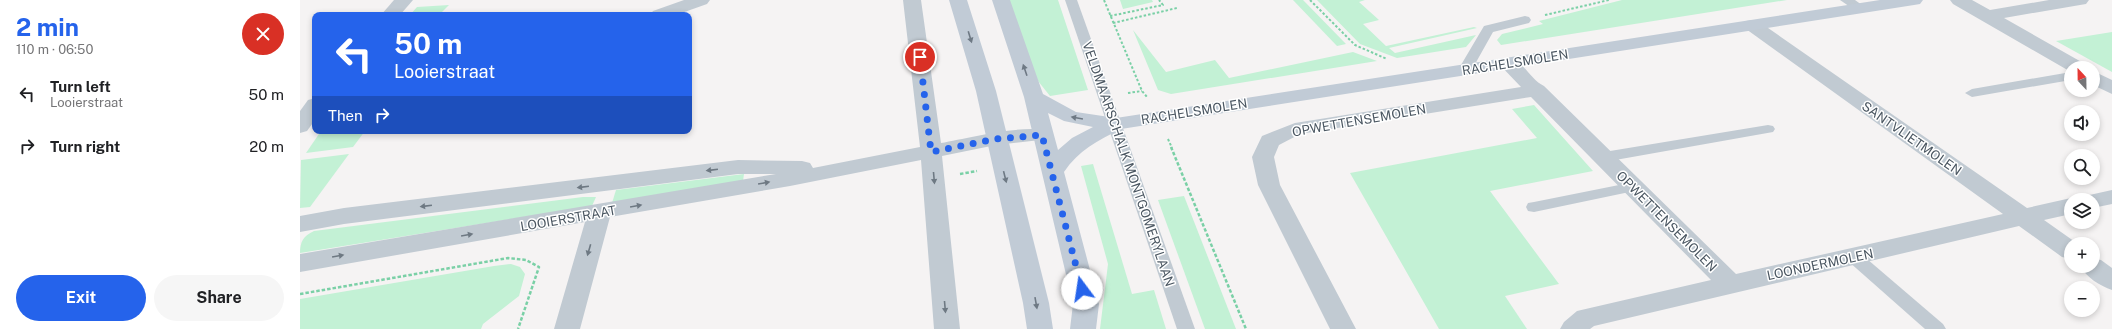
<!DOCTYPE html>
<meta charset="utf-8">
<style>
:root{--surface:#fff;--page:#f6f6f6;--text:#202124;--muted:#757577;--accent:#2563eb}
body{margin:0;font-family:"Public Sans",sans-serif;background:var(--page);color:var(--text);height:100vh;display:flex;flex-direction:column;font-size:15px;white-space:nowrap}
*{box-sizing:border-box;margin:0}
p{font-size:13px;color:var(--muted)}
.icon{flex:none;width:22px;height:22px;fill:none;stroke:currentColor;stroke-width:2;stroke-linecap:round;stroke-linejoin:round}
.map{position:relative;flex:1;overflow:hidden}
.panel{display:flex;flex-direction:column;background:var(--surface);width:300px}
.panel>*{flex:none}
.top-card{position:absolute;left:12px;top:12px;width:380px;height:122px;border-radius:8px;box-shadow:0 2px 6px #0003;background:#2563eb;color:#fff;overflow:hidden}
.needle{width:26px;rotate:338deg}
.controls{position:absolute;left:1764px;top:61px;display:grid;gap:8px}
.controls a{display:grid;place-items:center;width:36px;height:36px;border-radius:50%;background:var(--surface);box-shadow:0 2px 6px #0003;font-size:20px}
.pin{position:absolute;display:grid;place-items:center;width:34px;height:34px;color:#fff;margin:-17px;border:2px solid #fff;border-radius:50%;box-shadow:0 1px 4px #0007}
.me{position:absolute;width:44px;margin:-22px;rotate:346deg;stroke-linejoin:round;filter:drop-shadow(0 0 3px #0008)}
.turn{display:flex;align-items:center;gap:14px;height:84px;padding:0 16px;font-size:18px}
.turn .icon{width:52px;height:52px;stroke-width:2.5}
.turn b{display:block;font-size:28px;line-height:34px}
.then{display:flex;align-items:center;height:38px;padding:0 16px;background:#0003;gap:8px;font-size:15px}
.round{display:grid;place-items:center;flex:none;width:42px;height:42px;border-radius:21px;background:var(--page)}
.headline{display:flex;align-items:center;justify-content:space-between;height:68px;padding:0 16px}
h1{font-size:24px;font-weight:700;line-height:30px;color:var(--accent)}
.button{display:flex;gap:8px;margin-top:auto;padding:8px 16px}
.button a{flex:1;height:46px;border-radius:24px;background:var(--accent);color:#fff;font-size:16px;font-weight:700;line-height:46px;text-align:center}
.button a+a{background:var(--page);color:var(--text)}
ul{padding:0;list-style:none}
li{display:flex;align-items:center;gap:12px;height:52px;padding:0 16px}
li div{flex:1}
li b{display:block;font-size:15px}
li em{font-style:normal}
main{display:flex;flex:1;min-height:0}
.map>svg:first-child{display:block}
.green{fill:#c3f1d5}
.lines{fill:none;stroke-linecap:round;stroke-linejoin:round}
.path-far1{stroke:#7ad0a6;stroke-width:2;stroke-dasharray:2.5 2;stroke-linecap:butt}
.path{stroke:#7ad0a6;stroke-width:2.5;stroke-dasharray:3.5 2;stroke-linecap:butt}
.lane{fill:#c1cad2;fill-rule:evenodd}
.street{fill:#c1cad2;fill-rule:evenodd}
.secondary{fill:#c1cbd6;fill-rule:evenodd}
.oneway{fill:#6e7984}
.oneway2{fill:#6e7983}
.route{stroke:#2563eb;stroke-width:7;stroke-dasharray:0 12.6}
.labels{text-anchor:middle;stroke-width:3;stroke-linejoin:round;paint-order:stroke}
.street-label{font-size:13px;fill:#4a5661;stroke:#fff}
</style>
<main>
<section class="panel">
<div class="headline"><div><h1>2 min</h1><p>110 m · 06:50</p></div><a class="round" style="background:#d93025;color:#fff"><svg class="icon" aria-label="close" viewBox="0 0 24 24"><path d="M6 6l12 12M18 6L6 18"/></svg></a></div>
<ul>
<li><svg class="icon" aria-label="left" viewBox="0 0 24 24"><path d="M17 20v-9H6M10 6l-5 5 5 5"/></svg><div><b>Turn left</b><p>Looierstraat</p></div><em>50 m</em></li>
<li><svg class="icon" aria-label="right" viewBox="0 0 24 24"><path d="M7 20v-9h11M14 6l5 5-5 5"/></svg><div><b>Turn right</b></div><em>20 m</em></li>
</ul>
<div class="button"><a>Exit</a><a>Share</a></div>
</section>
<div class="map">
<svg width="1812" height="329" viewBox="0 0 1812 329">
<rect width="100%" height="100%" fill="#f5f3f3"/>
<!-- green -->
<g class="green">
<polygon points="707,0 758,0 788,90 750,96 738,81"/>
<polygon points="820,0 852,0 853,2 823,9"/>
<polygon points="993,0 1003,0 1046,44 1037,46"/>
<polygon points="1017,0 1065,0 1059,2 1079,20 1063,24 1086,46 1174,27 1177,28 1089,48 1095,53 1176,35 1166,47 1097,58 1060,44"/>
<polygon points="1322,0 1487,0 1201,45 1197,40 1202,34 1243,24 1239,21"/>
<polygon points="149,5 139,15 110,15 117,7"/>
<polygon points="833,30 866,72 915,60 929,78 1053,52 1077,61 871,94 858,90"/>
<polygon points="1812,32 1812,72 1756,41"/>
<polygon points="1234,105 1293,171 1190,191 1259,284 1205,296 1227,329 1139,329 1050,173 1237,138 1212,109"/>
<polygon points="21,131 65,131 53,147 6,153"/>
<polygon points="49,154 10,207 0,208 1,160"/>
<polygon points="793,164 832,294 854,290 866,329 800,329 808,264 781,166"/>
<polygon points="444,174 443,181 312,203 316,190"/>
<polygon points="884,196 936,329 905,329 858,200"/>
<path d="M283,197H296L292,206L0,253C0,242 3,236 14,231Z"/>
<polygon points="211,264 220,267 225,274 219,296 183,324 181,329 0,329 0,299 194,266"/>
</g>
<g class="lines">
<!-- path-far1 -->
<g class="path-far1">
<polyline points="804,0 842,91 847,97"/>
<polyline points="1010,0 1055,45 1087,59"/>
<polyline points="1245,15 1309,0"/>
<polyline points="810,16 863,5 859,0"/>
<polyline points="813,23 877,8"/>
<polyline points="828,93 842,91"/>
<polyline points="868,139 872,148"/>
</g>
<!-- path -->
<g class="path">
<polyline points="871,147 946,329"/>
<polyline points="660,174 677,171"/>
<polyline points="0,294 208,258 226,260 239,267 218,329"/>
</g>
<!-- lane -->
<g class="lane">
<polygon points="765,0 777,0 895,329 877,329"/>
<polygon points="1540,0 1555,0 1566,8 1564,11 1556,11"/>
<polygon points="1225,16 1229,17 1231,20 1229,23 1193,32 1170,73 1160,73 1158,70 1184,26"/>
<polygon points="1771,72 1771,80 1672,97 1665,93 1672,89"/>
<polygon points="1468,125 1473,126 1475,129 1473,132 1304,162 1299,160 1297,157 1299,154 1304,152"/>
<polygon points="1334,182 1339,184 1342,187 1339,190 1234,212 1228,211 1226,207 1228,203 1234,202"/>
<polygon points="1554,251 1560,253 1643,324 1646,329 1625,329 1548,261 1546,257 1548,253"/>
</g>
<!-- street -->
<g class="street">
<polygon points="94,0 113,0 100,15 81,15"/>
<polygon points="384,0 410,0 407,4 376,15 350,15 353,11"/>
<path d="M603,0H621L641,143C669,138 723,124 749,131L753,135L749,139L696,145L642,156L660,329H634L621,160L490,186L310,217L280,329H254L285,222L0,272V254L476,174H438L44,224L0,232V216L44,208L438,160L502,161L510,163L513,168L620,147Z"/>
<polygon points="1650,0 1672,0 1690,10 1749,0 1789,0 1786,4 1780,5 1704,18 1785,64 1788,68 1771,68 1771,72 1653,4"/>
<path d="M1452,20L1458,21L1727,208L1771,198L1777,200H1771V214L1744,220L1778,244H1771V259L1762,257L1719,226L1294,326L1290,329H1260L1264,322L1277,311L1411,280L1231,97L1000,134L979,145L974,157L980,185L1056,329H1030L958,185L952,157L962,136L995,123L1221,87L1198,63L1201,59C1222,54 1228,79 1244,86L1436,274L1703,214L1446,29L1443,25L1446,21Z"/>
<polygon points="1793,71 1812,80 1812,94 1793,85"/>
<polygon points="15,98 15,120 7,131 0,133 0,111 8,100"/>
<polygon points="1812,190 1812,204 1793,208 1793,200 1782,200 1785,196"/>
<path d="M1793,258L1801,260L1812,268V290C1800,286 1786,277 1780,266H1793Z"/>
</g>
<!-- secondary -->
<g class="secondary">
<polygon points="649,0 667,0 696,91 749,303 753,329 727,329 723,303 676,91"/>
<path d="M692,0H710L743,94L776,112L816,118L1580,0H1623L1620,4L1614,5L821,129C798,140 778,151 764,172L799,304L796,329H770L773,304L724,97ZM748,113L764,121L793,127L772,138L758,150Z"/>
</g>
</g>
<!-- one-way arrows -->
<defs><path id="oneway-solid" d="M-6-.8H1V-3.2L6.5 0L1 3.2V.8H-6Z"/></defs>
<g class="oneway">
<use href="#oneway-solid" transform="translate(670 37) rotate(73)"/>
<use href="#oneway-solid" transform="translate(725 70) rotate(-109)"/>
<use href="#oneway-solid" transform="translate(777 118) rotate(-170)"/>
<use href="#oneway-solid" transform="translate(705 177) rotate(76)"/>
<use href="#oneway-solid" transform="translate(736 303) rotate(80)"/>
</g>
<g class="oneway2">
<use href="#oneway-solid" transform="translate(412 170) rotate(173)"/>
<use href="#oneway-solid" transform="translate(634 178) rotate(85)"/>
<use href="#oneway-solid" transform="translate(464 183) rotate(-10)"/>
<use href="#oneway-solid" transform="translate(283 187) rotate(173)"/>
<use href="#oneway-solid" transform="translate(126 206) rotate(173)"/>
<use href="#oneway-solid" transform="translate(336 206) rotate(-10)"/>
<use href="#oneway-solid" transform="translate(167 235) rotate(-10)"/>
<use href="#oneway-solid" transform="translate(289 250) rotate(106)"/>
<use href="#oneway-solid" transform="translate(38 256) rotate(-10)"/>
<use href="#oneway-solid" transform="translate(645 307) rotate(85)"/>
</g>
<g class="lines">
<!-- route -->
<polyline class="route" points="620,57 631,152 696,139 742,135 782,289"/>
</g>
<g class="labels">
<!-- street labels -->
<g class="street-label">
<text transform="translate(1215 62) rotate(-9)" y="5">RACHELSMOLEN</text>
<text transform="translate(894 111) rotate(-9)" y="5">RACHELSMOLEN</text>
<text transform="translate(1059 120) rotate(-10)" y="5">OPWETTENSEMOLEN</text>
<text transform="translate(1612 138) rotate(35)" y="5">SANTVLIETMOLEN</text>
<text transform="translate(829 164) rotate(71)" y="5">VELDMAARSCHALK MONTGOMERYLAAN</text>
<text transform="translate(268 218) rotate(-10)" y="5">LOOIERSTRAAT</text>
<text transform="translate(1367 221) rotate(45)" y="5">OPWETTENSEMOLEN</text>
<text transform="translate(1520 264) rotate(-12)" y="5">LOONDERMOLEN</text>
</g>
</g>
</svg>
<div class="controls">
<a><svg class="needle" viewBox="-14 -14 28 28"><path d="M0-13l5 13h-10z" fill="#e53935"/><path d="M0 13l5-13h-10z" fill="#757577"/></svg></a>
<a><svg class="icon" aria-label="sound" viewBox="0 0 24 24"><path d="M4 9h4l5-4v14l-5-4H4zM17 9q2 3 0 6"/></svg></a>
<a><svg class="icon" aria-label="search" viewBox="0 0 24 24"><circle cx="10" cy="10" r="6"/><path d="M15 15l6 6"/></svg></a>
<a><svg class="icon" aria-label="layers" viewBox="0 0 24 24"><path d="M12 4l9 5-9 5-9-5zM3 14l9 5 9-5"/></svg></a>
<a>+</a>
<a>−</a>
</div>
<div class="pin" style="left:620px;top:57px;background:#d93025"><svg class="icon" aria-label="arrive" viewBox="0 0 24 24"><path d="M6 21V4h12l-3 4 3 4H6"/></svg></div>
<svg class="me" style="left:782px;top:289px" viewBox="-20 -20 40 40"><circle r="19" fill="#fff"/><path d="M0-13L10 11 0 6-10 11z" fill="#2563eb"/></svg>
<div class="top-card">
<div class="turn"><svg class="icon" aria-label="left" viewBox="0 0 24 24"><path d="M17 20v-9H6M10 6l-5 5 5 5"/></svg><div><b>50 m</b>Looierstraat</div></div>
<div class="then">Then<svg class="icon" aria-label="right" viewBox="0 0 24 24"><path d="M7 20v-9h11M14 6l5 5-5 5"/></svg></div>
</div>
</div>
</main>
